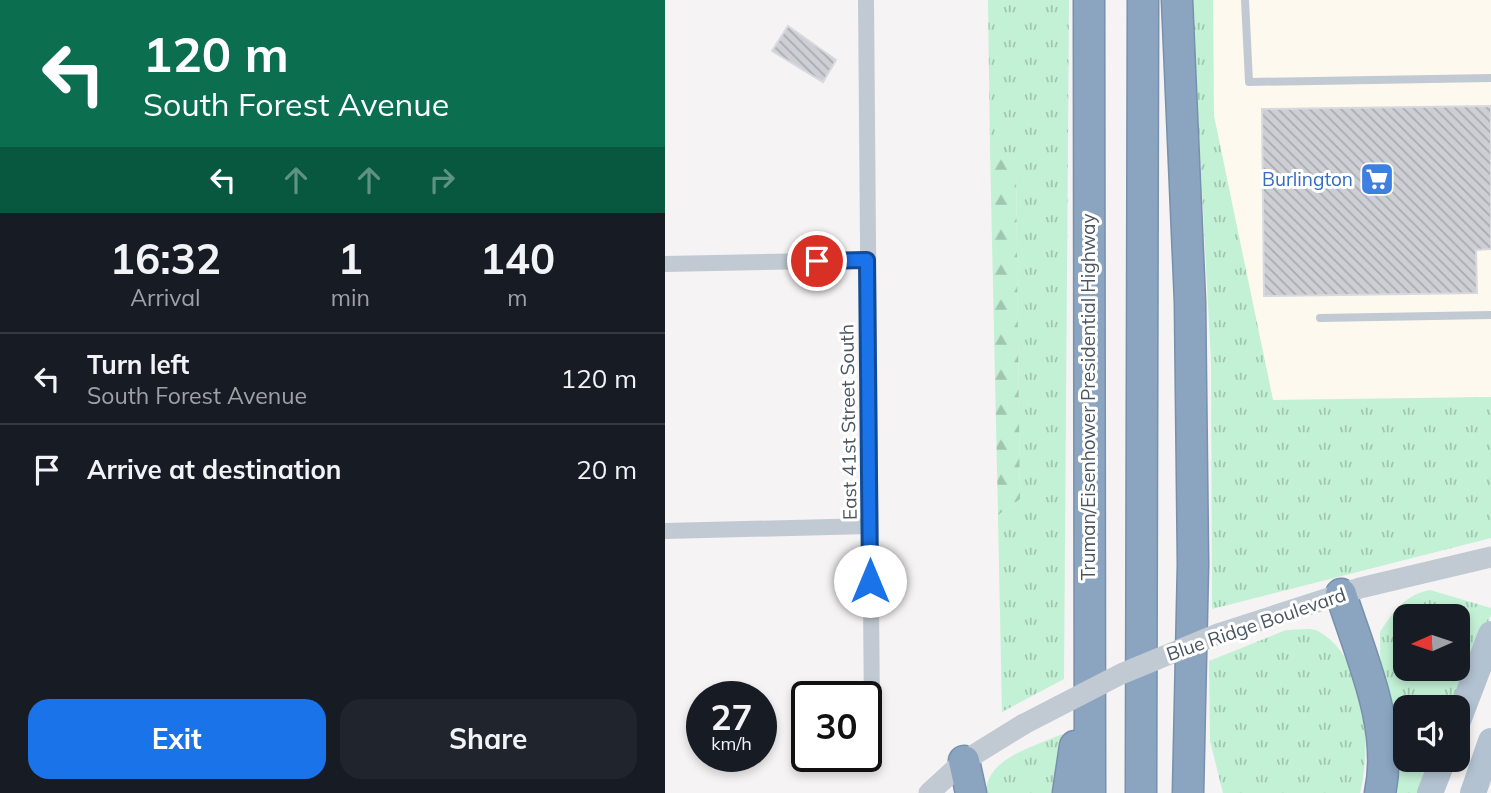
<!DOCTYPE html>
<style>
:root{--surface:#171b24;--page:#20242c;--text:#f1f3f6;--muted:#9ea1a6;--line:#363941;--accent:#1a73e8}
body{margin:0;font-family:Mulish,sans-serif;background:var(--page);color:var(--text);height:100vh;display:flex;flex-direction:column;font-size:26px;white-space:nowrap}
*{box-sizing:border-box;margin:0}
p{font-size:23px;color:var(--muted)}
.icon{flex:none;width:38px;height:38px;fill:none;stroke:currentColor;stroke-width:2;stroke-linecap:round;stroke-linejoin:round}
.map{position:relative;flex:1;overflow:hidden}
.side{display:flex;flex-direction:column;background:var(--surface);width:665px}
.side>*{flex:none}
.hud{background:#0b6e4f;color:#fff;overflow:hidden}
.needle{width:46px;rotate:267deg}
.controls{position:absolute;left:728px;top:604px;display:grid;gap:14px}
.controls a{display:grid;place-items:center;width:77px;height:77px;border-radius:14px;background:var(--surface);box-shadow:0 4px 10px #0003;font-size:35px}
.speed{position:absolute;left:21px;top:681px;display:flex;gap:14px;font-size:35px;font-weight:700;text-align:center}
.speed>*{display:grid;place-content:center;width:91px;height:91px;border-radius:50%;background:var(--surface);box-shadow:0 4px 10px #0003;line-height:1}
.speed small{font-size:18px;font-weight:400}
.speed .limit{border:4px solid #111;border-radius:10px;background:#fff;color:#111}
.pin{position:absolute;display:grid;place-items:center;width:60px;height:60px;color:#fff;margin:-30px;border:4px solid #fff;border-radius:50%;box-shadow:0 2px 7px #0007}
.me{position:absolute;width:77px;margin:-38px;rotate:0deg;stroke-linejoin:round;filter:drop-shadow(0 0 5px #0008)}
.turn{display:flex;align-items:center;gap:24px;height:147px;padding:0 28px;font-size:32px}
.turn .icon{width:91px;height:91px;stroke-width:2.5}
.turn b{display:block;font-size:49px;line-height:60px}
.lanes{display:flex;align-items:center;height:66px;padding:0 28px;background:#0003;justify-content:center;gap:35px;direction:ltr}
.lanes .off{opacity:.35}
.eta{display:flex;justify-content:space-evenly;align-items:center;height:119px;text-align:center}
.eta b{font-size:42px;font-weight:700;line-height:49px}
.primary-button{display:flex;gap:14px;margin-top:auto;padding:14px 28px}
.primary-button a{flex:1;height:80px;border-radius:21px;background:var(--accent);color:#fff;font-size:28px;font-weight:700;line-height:80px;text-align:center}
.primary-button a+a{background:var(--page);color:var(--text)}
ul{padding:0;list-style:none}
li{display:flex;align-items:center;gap:21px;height:91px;padding:0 28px;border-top:2px solid var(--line)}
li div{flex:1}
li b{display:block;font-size:26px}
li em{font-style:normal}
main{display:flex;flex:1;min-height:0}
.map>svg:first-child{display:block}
.commercial{fill:#fdf9ef}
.grass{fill:url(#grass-tufts);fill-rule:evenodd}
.forest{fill:url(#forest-firs)}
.building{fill:url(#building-back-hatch);stroke:#d7d9de;stroke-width:2}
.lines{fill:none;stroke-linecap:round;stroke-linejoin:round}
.motorway-casing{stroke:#7690ad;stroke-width:33}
.service{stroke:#c1cad2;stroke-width:8}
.minor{stroke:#c1cad2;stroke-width:16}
.tertiary{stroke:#c1cad2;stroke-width:21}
.primary{stroke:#b3c2d1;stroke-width:26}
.motorway{stroke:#8ba5c1;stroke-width:30}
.tertiary-bridge{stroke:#c1cad2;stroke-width:21}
.route-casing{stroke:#114b97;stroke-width:18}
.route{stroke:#1a73e8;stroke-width:12}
.labels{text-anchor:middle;stroke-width:6;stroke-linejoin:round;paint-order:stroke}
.shop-label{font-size:19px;fill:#366cbe;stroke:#fff;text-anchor:end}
.street-label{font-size:19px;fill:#4a5661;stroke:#fff}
</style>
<main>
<section class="side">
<div class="hud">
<div class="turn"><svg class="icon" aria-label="left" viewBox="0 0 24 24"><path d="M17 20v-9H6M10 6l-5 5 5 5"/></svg><div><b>120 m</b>South Forest Avenue</div></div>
<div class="lanes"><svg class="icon" aria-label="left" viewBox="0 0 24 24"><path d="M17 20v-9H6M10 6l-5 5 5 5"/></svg><svg class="icon off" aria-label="ahead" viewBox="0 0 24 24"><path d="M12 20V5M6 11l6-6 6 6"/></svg><svg class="icon off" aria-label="ahead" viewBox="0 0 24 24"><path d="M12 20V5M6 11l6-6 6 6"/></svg><svg class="icon off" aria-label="right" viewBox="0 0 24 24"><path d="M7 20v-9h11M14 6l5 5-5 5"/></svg></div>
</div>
<div class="eta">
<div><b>16:32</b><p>Arrival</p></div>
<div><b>1</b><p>min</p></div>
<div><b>140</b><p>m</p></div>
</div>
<ul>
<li><svg class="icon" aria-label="left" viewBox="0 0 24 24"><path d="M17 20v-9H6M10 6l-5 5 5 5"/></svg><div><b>Turn left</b><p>South Forest Avenue</p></div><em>120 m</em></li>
<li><svg class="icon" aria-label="arrive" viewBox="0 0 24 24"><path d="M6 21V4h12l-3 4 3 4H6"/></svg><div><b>Arrive at destination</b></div><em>20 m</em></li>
</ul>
<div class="primary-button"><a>Exit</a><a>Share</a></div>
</section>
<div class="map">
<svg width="826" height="793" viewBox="0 0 826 793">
<defs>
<pattern id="grass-tufts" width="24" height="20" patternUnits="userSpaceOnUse" patternTransform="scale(1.75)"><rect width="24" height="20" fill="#c3f1d5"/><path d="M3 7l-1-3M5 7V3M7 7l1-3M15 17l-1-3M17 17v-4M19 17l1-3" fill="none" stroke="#a0c6b0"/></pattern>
<pattern id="forest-firs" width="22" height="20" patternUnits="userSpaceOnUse" patternTransform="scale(1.75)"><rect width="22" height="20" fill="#c3f1d5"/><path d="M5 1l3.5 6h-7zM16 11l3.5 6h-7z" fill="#a0c6b0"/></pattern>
<pattern id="building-back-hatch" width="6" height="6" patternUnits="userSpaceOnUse" patternTransform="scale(1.75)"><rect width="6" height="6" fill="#cdcfd5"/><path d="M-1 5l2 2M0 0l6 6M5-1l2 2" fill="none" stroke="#a8abb0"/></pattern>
</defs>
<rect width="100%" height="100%" fill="#f5f3f3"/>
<!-- commercial -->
<polygon class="commercial" points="548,0 826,0 826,397 608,400 549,116"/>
<!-- grass -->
<g class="grass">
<polygon points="323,0 404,0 399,679 337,712 333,515 355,499 351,171 325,148"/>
<polygon points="527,0 548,0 549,116 608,400 826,397 826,538 547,609 546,362"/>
<path d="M765,590L826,608V615L788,707H740V760H766L752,793H717L715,632C728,612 741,594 765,590ZM740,616H793V668H740Z"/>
<path d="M621,630C630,630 645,627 653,631C702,658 707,745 695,793H558L545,741L544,661Z"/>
<path d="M397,734L391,793H321C321,758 369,747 397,734Z"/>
</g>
<!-- forest -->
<polygon class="forest" points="325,148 351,170 355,499 333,515"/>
<!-- building -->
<g class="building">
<polygon points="123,26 171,60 158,82 107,51"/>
<polygon points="826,106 826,249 811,250 812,293 599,296 597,109"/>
</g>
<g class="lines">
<!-- motorway casing -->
<g class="motorway-casing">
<g id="motorway">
<polyline points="424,0 425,793"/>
<polyline points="512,0 525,302 528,564 523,793"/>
<path d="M676,594C696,657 729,727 715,793"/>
<polyline points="299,761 306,793"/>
<polyline points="403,793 410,746"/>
<polyline points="476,793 478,0"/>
</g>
</g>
<!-- service -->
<g class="service">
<polyline points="580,0 584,82 826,78"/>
<polyline points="655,318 826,315"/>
</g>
<!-- minor -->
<g class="minor">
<polyline points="201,0 207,718"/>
<polyline points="0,264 202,260"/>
<polyline points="0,531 205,526"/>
</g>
<!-- tertiary -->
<g class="tertiary">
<polyline points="553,634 695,588 826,557"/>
<polyline points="264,793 299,761 359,724"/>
</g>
<!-- primary -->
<g class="primary">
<polyline points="793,721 826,634"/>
<polyline points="765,793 778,760"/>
<polyline points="808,793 826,741"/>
</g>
<!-- motorway -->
<use href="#motorway" class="motorway"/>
<!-- tertiary-bridge -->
<polyline class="tertiary-bridge" points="359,724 456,674 553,634"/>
</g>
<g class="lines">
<!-- route casing -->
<g class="route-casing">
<polyline id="route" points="152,261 202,260 205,581"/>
</g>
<!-- route -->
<use href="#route" class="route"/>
</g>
<!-- icons -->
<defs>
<g id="supermarket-square" transform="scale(1.75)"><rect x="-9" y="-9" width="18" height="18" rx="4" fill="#3f7fe0" stroke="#fff"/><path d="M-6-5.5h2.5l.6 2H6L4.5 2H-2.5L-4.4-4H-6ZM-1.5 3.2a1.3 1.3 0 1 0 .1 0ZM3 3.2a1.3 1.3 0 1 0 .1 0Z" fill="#fff"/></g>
</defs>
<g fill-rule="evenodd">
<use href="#supermarket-square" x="712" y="179"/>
</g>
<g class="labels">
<!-- shop labels -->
<g class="shop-label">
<text x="688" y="186">Burlington</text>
</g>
<!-- street labels -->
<g class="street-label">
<text transform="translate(423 397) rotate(-90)" y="7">Truman/Eisenhower Presidential Highway</text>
<text transform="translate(183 422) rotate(-91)" y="7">East 41st Street South</text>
<text transform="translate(591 624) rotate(-19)" y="7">Blue Ridge Boulevard</text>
</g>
</g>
</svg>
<div class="controls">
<a><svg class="needle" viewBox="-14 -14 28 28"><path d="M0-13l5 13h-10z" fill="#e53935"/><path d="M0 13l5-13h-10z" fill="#9ea1a6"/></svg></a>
<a><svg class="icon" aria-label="sound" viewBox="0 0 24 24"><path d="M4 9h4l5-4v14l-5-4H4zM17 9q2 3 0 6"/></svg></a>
</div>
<div class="speed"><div>27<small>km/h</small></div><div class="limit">30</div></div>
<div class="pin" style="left:152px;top:261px;background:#d93025"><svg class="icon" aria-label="arrive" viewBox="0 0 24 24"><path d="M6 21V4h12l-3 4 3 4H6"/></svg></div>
<svg class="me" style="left:205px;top:581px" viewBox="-20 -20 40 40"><circle r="19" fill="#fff"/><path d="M0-13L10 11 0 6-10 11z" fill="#1a73e8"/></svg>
</div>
</main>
